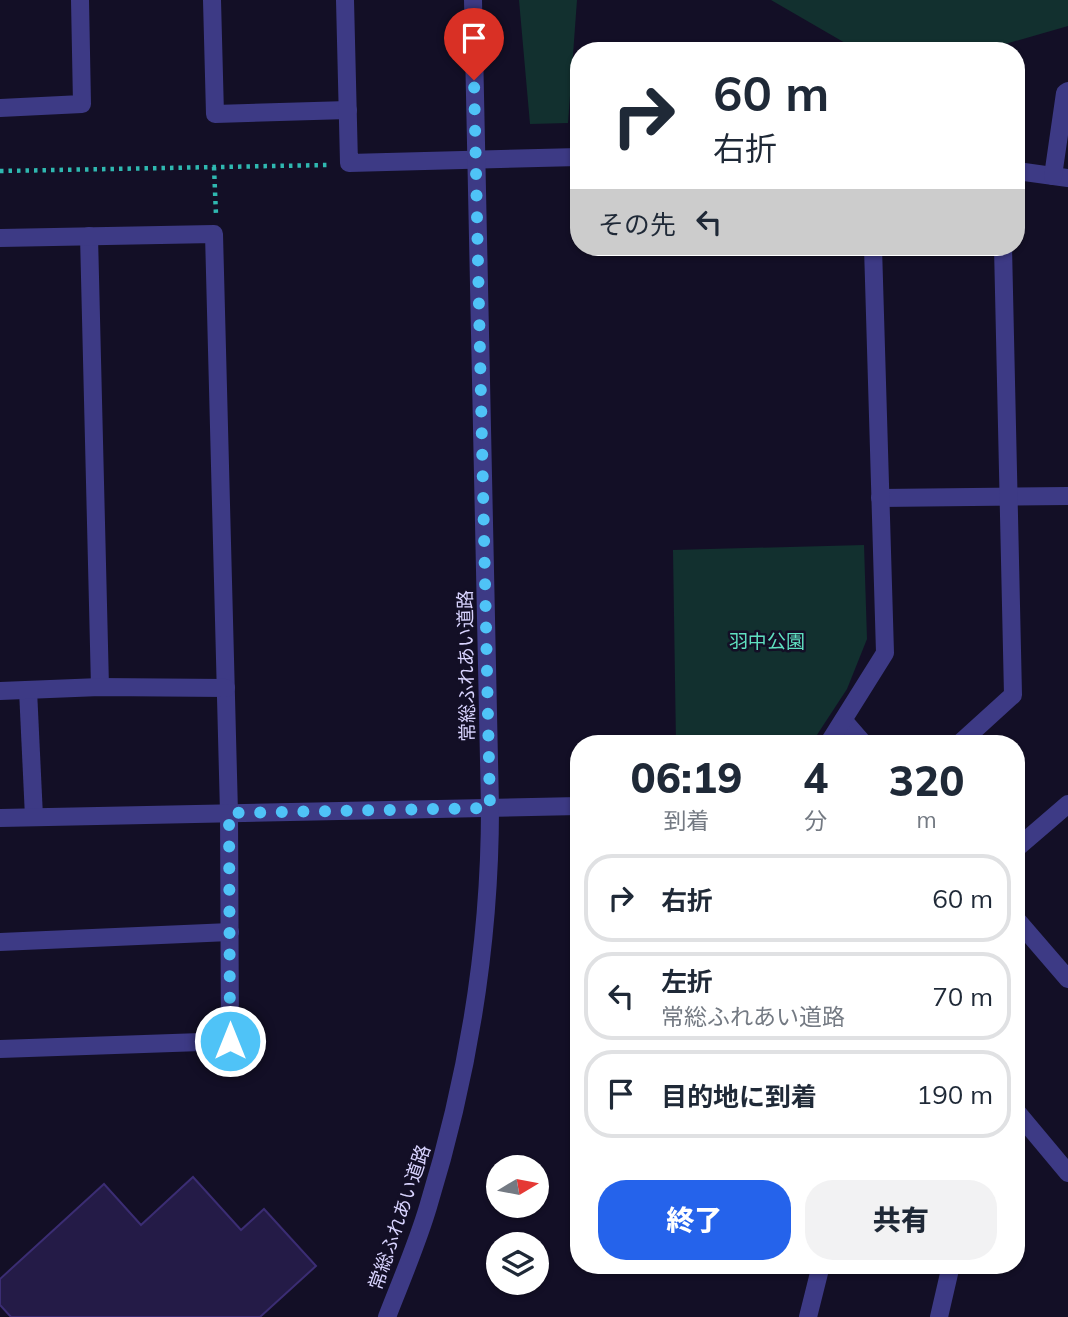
<!DOCTYPE html>
<html lang="ja">
<meta charset="utf-8">
<style>
:root{--surface:#fff;--page:#f2f2f3;--text:#1f2937;--muted:#747a83;--line:#e0e1e3;--accent:#2563eb}
body{margin:0;font-family:Mulish,"Noto Sans JP",sans-serif;background:var(--page);color:var(--text);height:100vh;display:flex;flex-direction:column;font-size:26px;white-space:nowrap}
*{box-sizing:border-box;margin:0}
p{font-size:23px;color:var(--muted)}
.icon{flex:none;width:38px;height:38px;fill:none;stroke:currentColor;stroke-width:2;stroke-linecap:round;stroke-linejoin:round}
.map{position:relative;flex:1;overflow:hidden}
.drawer{position:absolute;left:570px;top:735px;width:455px;height:539px;display:flex;flex-direction:column;background:var(--surface);border-radius:28px;box-shadow:0 2px 5px #0004}
.drawer>*{flex:none}
.top-card{position:absolute;left:570px;top:42px;width:455px;height:214px;border-radius:28px;box-shadow:0 2px 5px #0004;background:#fff;color:var(--text);overflow:hidden}
.needle{width:46px;rotate:80deg}
.buttons{position:absolute;left:486px;top:1155px;display:grid;gap:14px}
.buttons a{display:grid;place-items:center;width:63px;height:63px;border-radius:50%;background:var(--surface);box-shadow:0 2px 5px #0004;font-size:35px}
.pin{position:absolute;display:grid;place-items:center;width:60px;height:60px;color:#fff;margin:-72px -30px;border-radius:50% 50% 50% 0;rotate:-45deg;box-shadow:0 0 7px #0007}
.pin .icon{rotate:45deg}
.me{position:absolute;width:77px;margin:-38px;rotate:0deg;stroke-linejoin:round;filter:drop-shadow(0 0 5px #0008)}
.turn{display:flex;align-items:center;gap:24px;height:147px;padding:0 28px;font-size:32px}
.turn .icon{width:91px;height:91px;stroke-width:2.5}
.turn b{display:block;font-size:49px;line-height:60px}
.then{display:flex;align-items:center;height:66px;padding:0 28px;background:#0003;gap:14px;font-size:26px}
.eta{display:flex;justify-content:space-evenly;align-items:center;height:119px;text-align:center}
.eta b{font-size:42px;font-weight:800;line-height:49px}
.primary-button{display:flex;gap:14px;margin-top:auto;padding:14px 28px}
.primary-button a{flex:1;height:80px;border-radius:28px;background:var(--accent);color:#fff;font-size:28px;font-weight:800;line-height:80px;text-align:center}
.primary-button a+a{background:var(--page);color:var(--text)}
ul{padding:0;list-style:none}
li{display:flex;align-items:center;gap:21px;height:88px;margin:0 14px 10px;padding:0 14px;border:4px solid var(--line);border-radius:28px}
li div{flex:1}
li b{display:block;font-size:26px}
li em{font-style:normal}
.map>svg:first-child{display:block}
.green{fill:#12302f}
.building{fill:#241b47;stroke:#3b2d73;stroke-width:2}
.lines{fill:none;stroke-linecap:round;stroke-linejoin:round}
.path{stroke:#2fb8b0;stroke-width:4.5;stroke-dasharray:3.5 5;stroke-linecap:butt}
.minor{stroke:#3d3a85;stroke-width:18}
.route{stroke:#4fc3f7;stroke-width:12;stroke-dasharray:0 21.6}
.labels{text-anchor:middle;stroke-width:5;stroke-linejoin:round;paint-order:stroke}
.park-label{font-size:19px;fill:#5fe0c0;stroke:#130f26}
.street-label{font-size:19px;fill:#d9d4ff;stroke:#130f26}
</style>
<div class="map">
<svg width="1068" height="1317" viewBox="0 0 1068 1317">
<rect width="100%" height="100%" fill="#130f26"/>
<!-- green -->
<g class="green">
<polygon points="519,0 577,0 568,123 530,124"/>
<polygon points="771,0 1068,0 1068,26 981,51 859,51"/>
<polygon points="864,545 867,639 847,689 811,744 676,744 673,550"/>
</g>
<!-- building -->
<polygon class="building" points="193,1177 241,1230 264,1209 316,1266 260,1317 11,1317 0,1305 0,1279 104,1184 141,1225"/>
<g class="lines">
<!-- path -->
<g class="path">
<polyline points="214,167 216,215"/>
<polyline points="0,171 328,165"/>
</g>
<!-- minor -->
<g class="minor">
<polyline points="212,0 215,114 348,110"/>
<polyline points="345,0 349,163 579,157"/>
<polyline points="0,108 82,104 80,0"/>
<polyline points="1017,171 1068,178"/>
<polyline points="1053,176 1065,93 1068,91"/>
<polyline points="89,236 100,687"/>
<polyline points="0,238 214,234 229,813 230,1041 0,1049"/>
<polyline points="880,498 1068,496"/>
<polyline points="28,690 34,817"/>
<polyline points="0,691 100,687 226,688"/>
<polyline points="844,721 864,744"/>
<polyline points="828,744 885,653 873,247"/>
<polyline points="959,744 1013,695 1003,247"/>
<polyline points="0,818 579,806"/>
<polyline points="1017,848 1068,804"/>
<polyline points="1017,920 1068,979"/>
<polyline points="0,942 230,932"/>
<polyline points="1017,1112 1068,1173"/>
<path d="M387,1317C401,1281 417,1244 428,1207C468,1077 490,944 490,808L473,0"/>
<polyline points="808,1317 821,1265"/>
<polyline points="939,1317 951,1265"/>
</g>
</g>
<g class="lines">
<!-- route -->
<polyline class="route" points="230,1041 229,813 490,808 474,80"/>
</g>
<g class="labels">
<!-- park labels -->
<g class="park-label">
<text x="767" y="648">羽中公園</text>
</g>
<!-- street labels -->
<g class="street-label">
<text transform="translate(466 666) rotate(-91)" y="7">常総ふれあい道路</text>
<text transform="translate(399 1217) rotate(-71)" y="7">常総ふれあい道路</text>
</g>
</g>
</svg>
<div class="buttons">
<a><svg class="needle" viewBox="-14 -14 28 28"><path d="M0-13l5 13h-10z" fill="#e53935"/><path d="M0 13l5-13h-10z" fill="#747a83"/></svg></a>
<a><svg class="icon" aria-label="layers" viewBox="0 0 24 24"><path d="M12 4l9 5-9 5-9-5zM3 14l9 5 9-5"/></svg></a>
</div>
<div class="pin" style="left:474px;top:80px;background:#d93025"><svg class="icon" aria-label="arrive" viewBox="0 0 24 24"><path d="M6 21V4h12l-3 4 3 4H6"/></svg></div>
<svg class="me" style="left:230px;top:1041px" viewBox="-20 -20 40 40"><circle r="17" fill="#4fc3f7" stroke="#fff" stroke-width="3"/><path d="M0-11L8 9 0 5-8 9z" fill="#fff"/></svg>
<div class="top-card">
<div class="turn"><svg class="icon" aria-label="right" viewBox="0 0 24 24"><path d="M7 20v-9h11M14 6l5 5-5 5"/></svg><div><b>60 m</b>右折</div></div>
<div class="then">その先<svg class="icon" aria-label="left" viewBox="0 0 24 24"><path d="M17 20v-9H6M10 6l-5 5 5 5"/></svg></div>
</div>
<section class="drawer">
<div class="eta">
<div><b>06:19</b><p>到着</p></div>
<div><b>4</b><p>分</p></div>
<div><b>320</b><p>m</p></div>
</div>
<ul>
<li><svg class="icon" aria-label="right" viewBox="0 0 24 24"><path d="M7 20v-9h11M14 6l5 5-5 5"/></svg><div><b>右折</b></div><em>60 m</em></li>
<li><svg class="icon" aria-label="left" viewBox="0 0 24 24"><path d="M17 20v-9H6M10 6l-5 5 5 5"/></svg><div><b>左折</b><p>常総ふれあい道路</p></div><em>70 m</em></li>
<li><svg class="icon" aria-label="arrive" viewBox="0 0 24 24"><path d="M6 21V4h12l-3 4 3 4H6"/></svg><div><b>目的地に到着</b></div><em>190 m</em></li>
</ul>
<div class="primary-button"><a>終了</a><a>共有</a></div>
</section>
</div>
